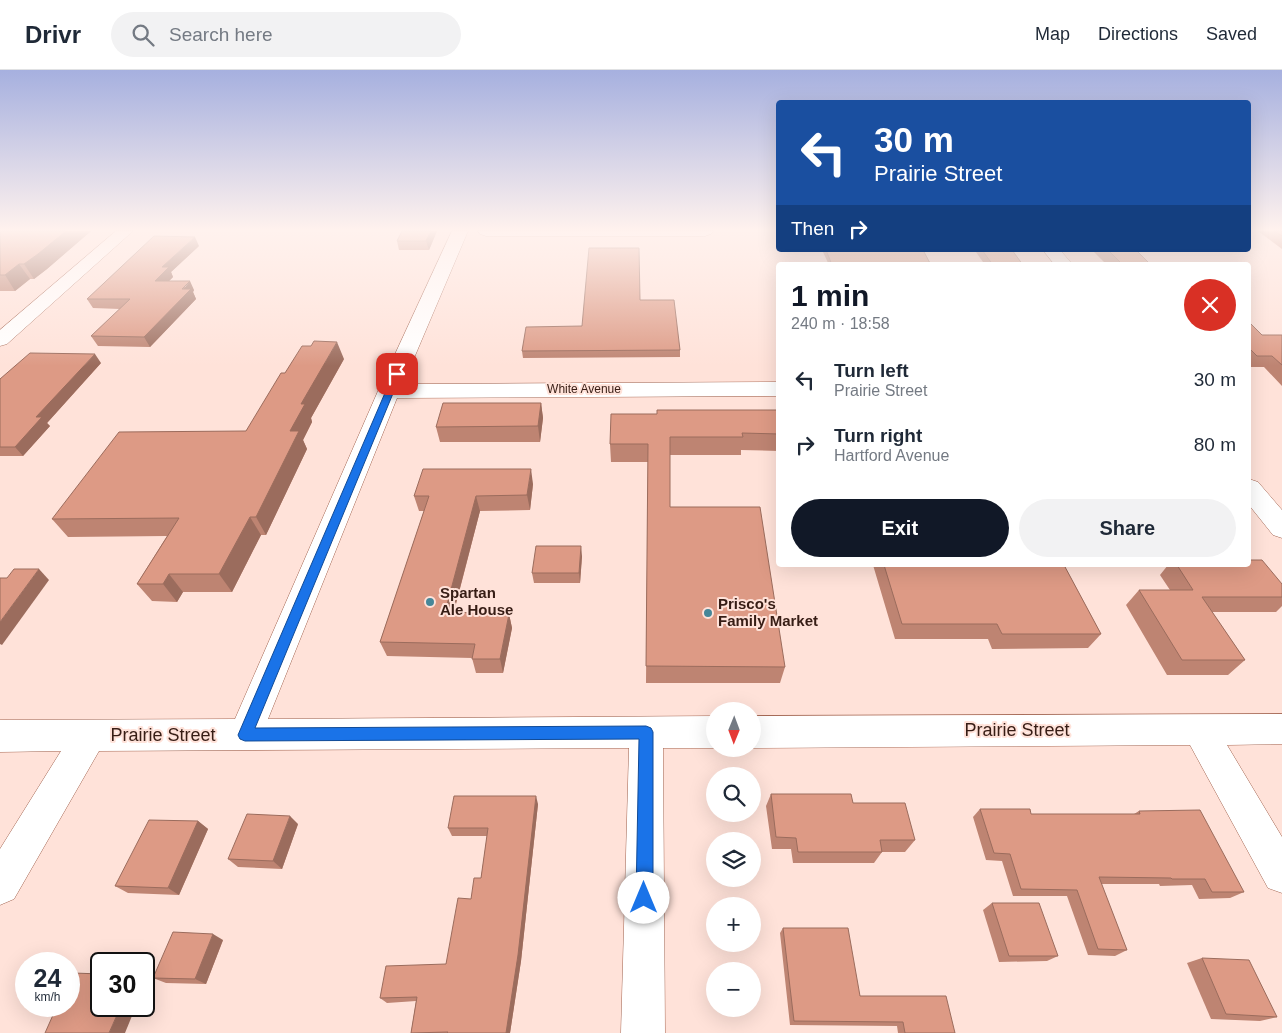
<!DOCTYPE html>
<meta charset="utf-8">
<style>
:root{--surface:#fff;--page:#f2f2f3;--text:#1f2937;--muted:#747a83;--line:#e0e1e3;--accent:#111827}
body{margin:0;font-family:Helvetica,sans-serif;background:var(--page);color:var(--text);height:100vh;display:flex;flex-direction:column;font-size:19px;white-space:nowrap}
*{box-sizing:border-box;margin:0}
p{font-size:16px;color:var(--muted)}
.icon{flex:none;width:28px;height:28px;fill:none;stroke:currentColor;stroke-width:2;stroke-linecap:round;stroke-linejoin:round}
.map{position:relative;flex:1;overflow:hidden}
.details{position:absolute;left:776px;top:192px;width:475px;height:305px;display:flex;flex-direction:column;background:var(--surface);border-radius:5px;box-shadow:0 5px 20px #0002}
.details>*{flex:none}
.top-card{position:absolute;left:776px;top:30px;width:475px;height:152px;border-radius:5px;box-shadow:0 5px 20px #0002;background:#1a4fa0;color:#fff;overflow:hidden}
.needle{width:32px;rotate:181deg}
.controls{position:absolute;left:706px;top:632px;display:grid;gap:10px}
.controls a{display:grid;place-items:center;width:55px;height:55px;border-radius:50%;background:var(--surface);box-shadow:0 5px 20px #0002;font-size:25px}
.speed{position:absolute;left:15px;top:882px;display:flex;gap:10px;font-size:25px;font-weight:700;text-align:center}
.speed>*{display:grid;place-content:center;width:65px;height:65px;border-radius:50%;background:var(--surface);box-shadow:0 5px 20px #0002;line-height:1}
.speed small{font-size:12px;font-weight:400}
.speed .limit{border:2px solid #111;border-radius:8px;background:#fff;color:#111}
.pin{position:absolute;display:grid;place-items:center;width:42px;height:42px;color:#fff;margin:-21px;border-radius:10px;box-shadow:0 2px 8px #0006}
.me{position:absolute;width:55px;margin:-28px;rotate:0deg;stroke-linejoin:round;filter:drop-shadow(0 0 4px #0008)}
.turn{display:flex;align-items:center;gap:18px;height:105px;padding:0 15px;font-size:22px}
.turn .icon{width:65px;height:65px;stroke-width:2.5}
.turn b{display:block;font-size:35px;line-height:42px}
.then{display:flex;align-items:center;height:48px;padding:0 15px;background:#0003;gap:10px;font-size:19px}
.round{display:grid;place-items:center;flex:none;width:52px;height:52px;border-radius:26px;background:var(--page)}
.headline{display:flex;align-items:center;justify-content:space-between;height:85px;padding:0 15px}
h1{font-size:30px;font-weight:600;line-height:38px;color:var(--accent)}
.button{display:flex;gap:10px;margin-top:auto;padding:10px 15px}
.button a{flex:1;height:58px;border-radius:30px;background:var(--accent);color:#fff;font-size:20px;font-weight:600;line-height:58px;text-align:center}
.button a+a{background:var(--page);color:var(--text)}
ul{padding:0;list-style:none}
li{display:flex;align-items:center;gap:15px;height:65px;padding:0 15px}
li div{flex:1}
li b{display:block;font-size:19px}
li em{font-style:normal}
header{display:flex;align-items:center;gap:30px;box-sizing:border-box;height:70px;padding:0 25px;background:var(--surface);border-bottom:1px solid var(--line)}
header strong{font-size:24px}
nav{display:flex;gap:28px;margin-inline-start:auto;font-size:18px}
.search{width:350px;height:45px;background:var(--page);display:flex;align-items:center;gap:12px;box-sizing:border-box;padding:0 18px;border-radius:28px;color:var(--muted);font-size:19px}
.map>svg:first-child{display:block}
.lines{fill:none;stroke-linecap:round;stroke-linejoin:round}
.minor-casing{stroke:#a26450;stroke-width:1}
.minor{fill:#fff;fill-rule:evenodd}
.wall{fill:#be8472}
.shaded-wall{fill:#9b6c5d}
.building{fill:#dd9a85;stroke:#9b6c5d}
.route{fill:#1a73e8;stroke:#114b97}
.poi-dot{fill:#468799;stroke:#ffe2d9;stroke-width:2}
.labels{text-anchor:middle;stroke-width:4;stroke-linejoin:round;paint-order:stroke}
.far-street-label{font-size:12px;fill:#371d15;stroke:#ffe2d9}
.poi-label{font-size:15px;font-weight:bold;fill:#371d15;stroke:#ffe2d9;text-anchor:start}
.near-street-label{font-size:18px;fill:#371d15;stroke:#ffe2d9}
</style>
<header>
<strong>Drivr</strong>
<div class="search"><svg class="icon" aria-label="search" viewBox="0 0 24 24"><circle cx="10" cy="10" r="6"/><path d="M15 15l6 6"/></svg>Search here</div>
<nav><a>Map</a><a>Directions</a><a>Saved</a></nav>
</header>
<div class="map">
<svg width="1282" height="963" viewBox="0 0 1282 963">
<rect width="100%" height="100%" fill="#ffe2d9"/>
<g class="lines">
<!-- minor casing -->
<g class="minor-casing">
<g id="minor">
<polygon points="116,161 133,161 7,274 0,276 0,260"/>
<polygon points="452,161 468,161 403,314 779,312 779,326 397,328 268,649 715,646 715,678 663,678 665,963 621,963 629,678 99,681 14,829 0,835 0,779 61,681 0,682 0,650 235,649 378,321"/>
<polygon points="478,161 713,161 711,164 705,166 486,166 480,164"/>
<polygon points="1043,180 1060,180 1073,195 1055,195"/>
<polygon points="1249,409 1258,412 1282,440 1282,468 1273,465 1249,435"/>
<polygon points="1282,644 1282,674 1227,675 1282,767 1282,823 1268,818 1190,675 752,678 752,646"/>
</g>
</g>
<!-- minor -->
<use href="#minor" class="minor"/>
</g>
<!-- wall -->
<g class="wall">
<polygon points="0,161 91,161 47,199 34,209 30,209 15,221 0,221"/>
<polygon points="437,161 429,180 399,180 397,171"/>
<polygon points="1258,161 1282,161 1282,179"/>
<polygon points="199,176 171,202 173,207 169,211 194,220 193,222 196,229 150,277 98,276 91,266 120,239 93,238 87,229"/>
<polygon points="824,180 923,180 931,195 829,195 823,182"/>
<polygon points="977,180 1012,180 1023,195 985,195 976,182"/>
<polygon points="1096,180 1108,180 1151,195 1107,195 1094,182"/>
<polygon points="640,230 680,280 680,287 523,288 522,281 582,256"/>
<polygon points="778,246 779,246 779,262 777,251"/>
<polygon points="1249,252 1262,265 1282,265 1282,316 1264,297 1249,297"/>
<polygon points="344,289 311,348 312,352 303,370 307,379 266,465 261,465 232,522 183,522 177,532 152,531 137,514 167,466 68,467 52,449 246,361 285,303"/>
<polygon points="101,293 47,353 50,356 23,386 0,386 0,309"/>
<polygon points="541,333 543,348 540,372 440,372 436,357"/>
<polygon points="779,340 779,381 741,380 741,385 670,385 670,437 785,597 780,613 646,613 648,392 611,392 610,374"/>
<polygon points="533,414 530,440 480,441 454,542 509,544 512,558 503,603 476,603 472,588 387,586 380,572 424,441 419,441 414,426"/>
<polygon points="582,486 580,513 534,513 532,503"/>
<polygon points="873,495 1064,495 1101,564 1088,578 992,579 988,569 895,569"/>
<polygon points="1168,495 1249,495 1282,514 1282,536 1276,542 1212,542 1245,590 1228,605 1167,605 1126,535 1139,520 1170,520 1160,505"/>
<polygon points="771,724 853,733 915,770 905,782 882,782 874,793 793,793 791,779 772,779 766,736"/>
<polygon points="538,734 521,891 510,963 411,963 416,931 387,933 380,928 446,894 471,829 481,808 487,766 452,766 448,758"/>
<polygon points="980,739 1031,744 1134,744 1139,741 1244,822 1230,828 1199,829 1192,815 1160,816 1159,814 1101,814 1127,880 1115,886 1088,885 1067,826 1013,826 1002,791 986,790 973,747"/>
<polygon points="198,751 208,759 179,825 128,823 115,816"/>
<polygon points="298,754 282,799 238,797 228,789"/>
<polygon points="992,833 1058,886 1047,891 999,892 983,840"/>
<polygon points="783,858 860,926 955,963 898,963 897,956 790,955 780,863"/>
<polygon points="223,870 206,914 166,913 153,908"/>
<polygon points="1202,888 1277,947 1260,951 1211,949 1187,893"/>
</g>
<!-- shaded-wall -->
<g class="shaded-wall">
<polygon points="66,161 91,161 47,199 34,209 24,194"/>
<polygon points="431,161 437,161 429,180 426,171"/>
<polygon points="195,167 199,176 171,202 173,207 160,220 155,211 162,197"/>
<polygon points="19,194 30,209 15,221 5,205"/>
<polygon points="190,211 194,220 193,222 196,229 150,277 144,267"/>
<polygon points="337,272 344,289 311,348 312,352 303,370 307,379 266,465 256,447 301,334"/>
<polygon points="95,284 101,293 47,353 50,356 23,386 15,377 36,347"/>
<polygon points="541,333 543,348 540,372 538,356"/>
<polygon points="531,399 533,414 530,440 527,425"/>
<polygon points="476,426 480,441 450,556 445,542"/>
<polygon points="250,447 261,465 232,522 219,504"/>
<polygon points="581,476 582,486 580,513 579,503"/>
<polygon points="39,499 49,510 2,575 0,574 0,552"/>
<polygon points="169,504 183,522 177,532 163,514"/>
<polygon points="509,544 512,558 503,603 500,589"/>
<polygon points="536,726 538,734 521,891 510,963 506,963"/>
<polygon points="290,746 298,754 282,799 273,791"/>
<polygon points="198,751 208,759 179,825 168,818"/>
<polygon points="213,864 223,870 206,914 195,909"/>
<polygon points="144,908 148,910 144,919"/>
<polygon points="121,936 136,936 125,963 109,963"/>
</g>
<!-- building -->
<g class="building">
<polygon points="0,161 66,161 38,184 24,194 19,194 5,205 0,205"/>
<polygon points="402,161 431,161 426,171 397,171"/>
<polygon points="1274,161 1282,161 1282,166"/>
<polygon points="154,166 195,167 162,197 169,197 155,211 190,211 182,219 191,219 144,267 91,266 130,229 87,229"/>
<polygon points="589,178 639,178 640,230 674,230 680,280 522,281 526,257 582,256"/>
<polygon points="826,180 923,180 931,195 832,195"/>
<polygon points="982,180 1012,180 1023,195 993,195"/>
<polygon points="1108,180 1136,180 1151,195 1123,195"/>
<polygon points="1249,252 1262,265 1282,265 1282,295 1272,286 1257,286 1249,278"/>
<polygon points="314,271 337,272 301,334 305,334 290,361 299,361 256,447 250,447 219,504 169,504 163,514 137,514 179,448 52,449 119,362 246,361 281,303 285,303 302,276 311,276"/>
<polygon points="30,283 95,284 36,347 42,347 15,377 0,377 0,309"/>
<polygon points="443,333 541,333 538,356 436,357"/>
<polygon points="657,340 779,340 779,364 742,363 743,367 670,367 670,437 760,437 785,597 646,596 648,374 610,374 611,344 657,344"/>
<polygon points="423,399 531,399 527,425 476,426 445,542 509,544 500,589 472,589 475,574 380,572 429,426 414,426"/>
<polygon points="536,476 581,476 579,503 532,503"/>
<polygon points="1249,490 1262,490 1282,514 1282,527 1202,527 1245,590 1182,590 1139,520 1193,520 1177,495 1249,495"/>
<polygon points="884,495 1064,495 1101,564 1002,564 997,554 902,554"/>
<polygon points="14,499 39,499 0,552 0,508 7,508"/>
<polygon points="771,724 851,724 853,733 905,733 915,770 880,770 882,782 798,782 796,768 776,767"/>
<polygon points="454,726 536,726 518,885 506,963 447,963 448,962 411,963 417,927 380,928 386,896 446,894 458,828 471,829 474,808 481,808 488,758 448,758"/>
<polygon points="980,739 1030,739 1031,744 1140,744 1139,741 1200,740 1244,822 1212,822 1205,809 1172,809 1171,808 1099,807 1127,880 1098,879 1077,820 1021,819 1010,784 994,783"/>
<polygon points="247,744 290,746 273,791 228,789"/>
<polygon points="149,750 198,751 168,818 115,816"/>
<polygon points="992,833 1039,833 1058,886 1009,886"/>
<polygon points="783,858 848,858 860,926 946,926 955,963 905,963 903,952 794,951"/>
<polygon points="173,862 213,864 195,909 153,908"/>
<polygon points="1202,888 1249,890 1277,947 1226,944"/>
<polygon points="73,903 101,904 101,936 121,936 109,963 45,963 57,936 69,936 69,913"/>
</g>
<!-- sky -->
<linearGradient id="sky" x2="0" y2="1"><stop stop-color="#a6b0df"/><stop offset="0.54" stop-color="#fff2ee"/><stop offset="1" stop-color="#fff2ee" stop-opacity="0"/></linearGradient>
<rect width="1282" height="296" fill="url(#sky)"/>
<!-- route -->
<polygon class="route" points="394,302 401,304 255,658 646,656 651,658 653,662 653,828 650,834 644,836 639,834 636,828 639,669 245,671 240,669 238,665"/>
<!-- markers -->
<g class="poi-dot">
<circle cx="430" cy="532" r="5"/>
<circle cx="708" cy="543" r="5"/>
</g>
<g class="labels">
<!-- far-street labels -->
<g class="far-street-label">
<text x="584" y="323">White Avenue</text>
</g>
<!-- poi labels -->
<g class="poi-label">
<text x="440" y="528">Spartan<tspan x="440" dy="17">Ale House</tspan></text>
<text x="718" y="539">Prisco's<tspan x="718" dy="17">Family Market</tspan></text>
</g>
<!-- near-street labels -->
<g class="near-street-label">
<text x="1017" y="666">Prairie Street</text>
<text x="163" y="671">Prairie Street</text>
</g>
</g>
</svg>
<div class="controls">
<a><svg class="needle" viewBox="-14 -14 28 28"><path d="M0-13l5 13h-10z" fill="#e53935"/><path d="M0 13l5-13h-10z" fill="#747a83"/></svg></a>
<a><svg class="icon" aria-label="search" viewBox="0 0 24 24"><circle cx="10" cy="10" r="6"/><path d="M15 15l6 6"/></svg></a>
<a><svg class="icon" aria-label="layers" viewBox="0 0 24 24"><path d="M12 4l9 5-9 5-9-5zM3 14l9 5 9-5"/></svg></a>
<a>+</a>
<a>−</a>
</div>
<div class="speed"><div>24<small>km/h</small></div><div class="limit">30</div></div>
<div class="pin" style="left:397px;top:304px;background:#d93025"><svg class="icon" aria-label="arrive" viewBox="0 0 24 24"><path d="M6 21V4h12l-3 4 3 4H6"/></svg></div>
<svg class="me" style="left:644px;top:828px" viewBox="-20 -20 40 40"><circle r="19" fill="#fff"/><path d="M0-13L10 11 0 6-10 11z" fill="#1a73e8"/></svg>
<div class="top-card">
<div class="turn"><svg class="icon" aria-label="left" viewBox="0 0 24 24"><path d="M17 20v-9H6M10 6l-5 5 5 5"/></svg><div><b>30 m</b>Prairie Street</div></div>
<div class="then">Then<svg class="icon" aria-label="right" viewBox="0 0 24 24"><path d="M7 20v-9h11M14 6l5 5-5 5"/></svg></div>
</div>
<section class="details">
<div class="headline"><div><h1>1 min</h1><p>240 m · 18:58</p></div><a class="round" style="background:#d93025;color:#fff"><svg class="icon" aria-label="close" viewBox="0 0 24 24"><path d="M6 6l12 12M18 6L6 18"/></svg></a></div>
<ul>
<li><svg class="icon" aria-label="left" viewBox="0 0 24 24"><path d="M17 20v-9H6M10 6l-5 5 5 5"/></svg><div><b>Turn left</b><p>Prairie Street</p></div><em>30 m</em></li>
<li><svg class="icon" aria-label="right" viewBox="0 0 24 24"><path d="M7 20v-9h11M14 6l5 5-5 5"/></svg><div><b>Turn right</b><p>Hartford Avenue</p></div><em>80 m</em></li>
</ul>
<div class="button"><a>Exit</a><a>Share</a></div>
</section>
</div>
